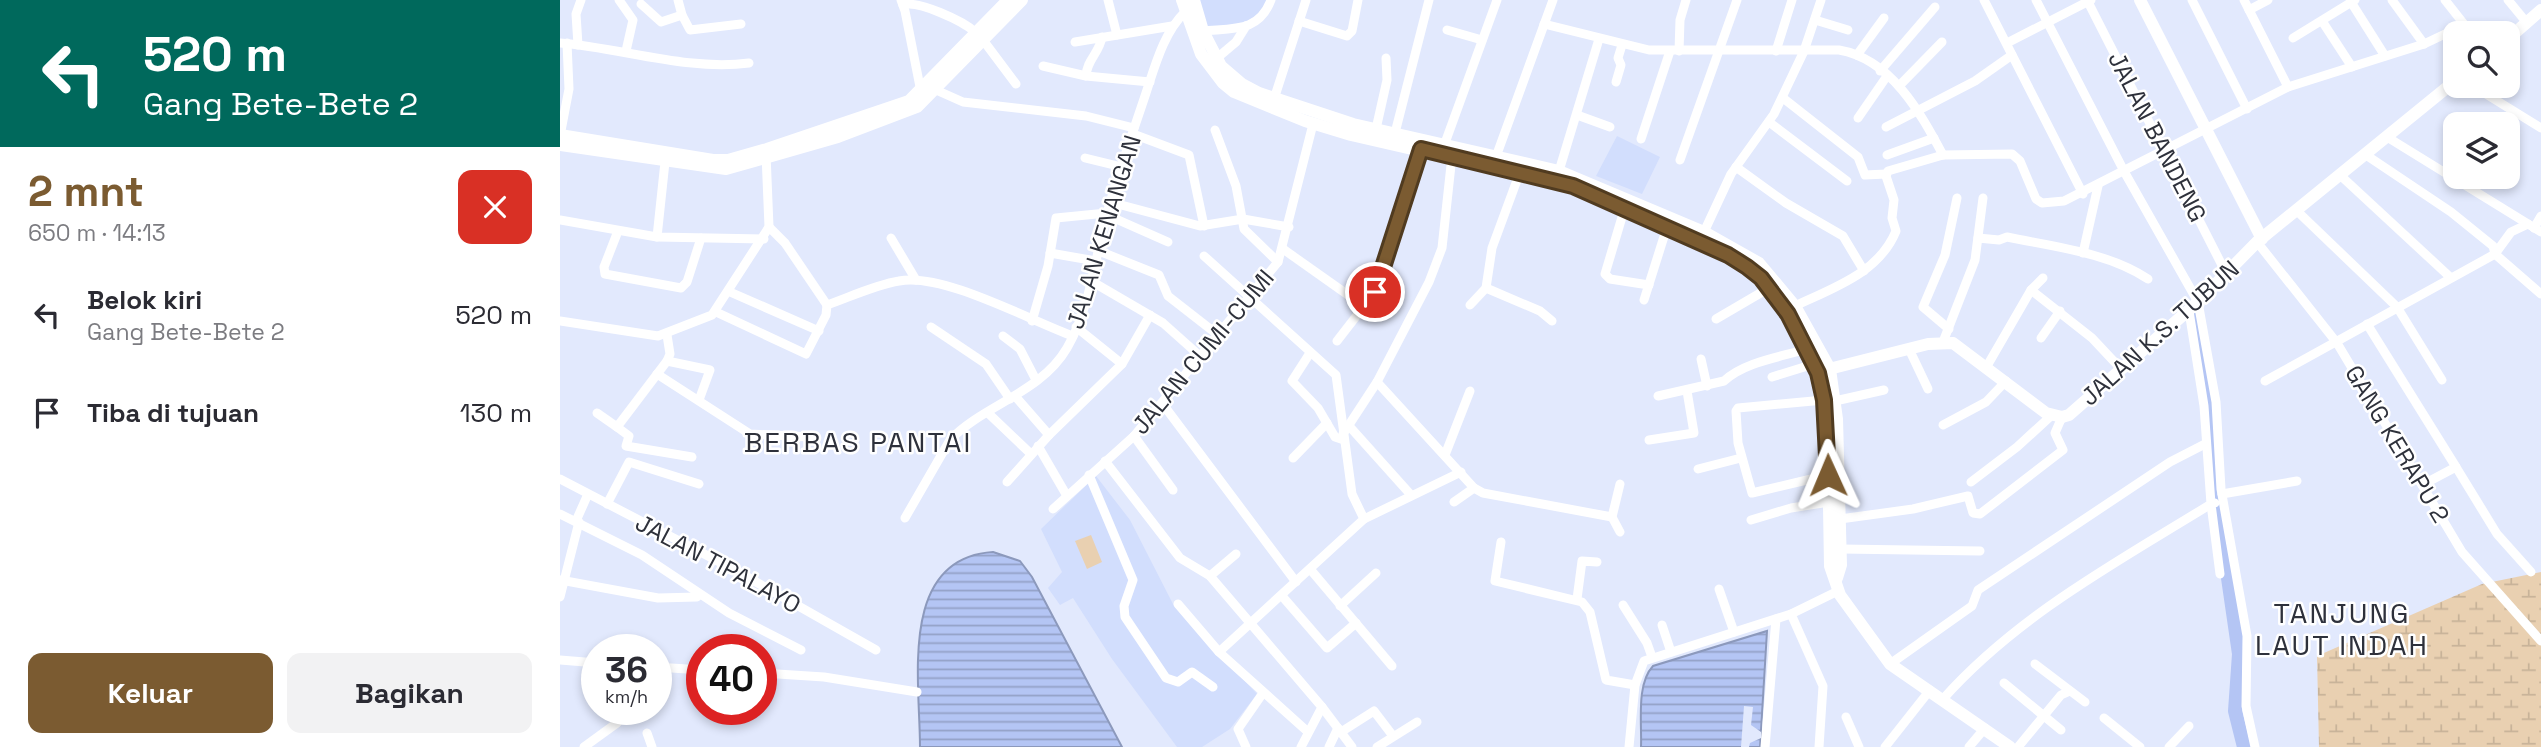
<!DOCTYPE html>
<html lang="id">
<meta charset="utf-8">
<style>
:root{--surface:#fff;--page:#f2f2f3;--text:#2b2b33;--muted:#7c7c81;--accent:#7b5b31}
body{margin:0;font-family:"Space Grotesk",sans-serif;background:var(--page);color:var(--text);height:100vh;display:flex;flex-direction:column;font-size:26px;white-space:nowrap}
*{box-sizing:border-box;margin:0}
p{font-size:23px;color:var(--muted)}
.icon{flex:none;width:38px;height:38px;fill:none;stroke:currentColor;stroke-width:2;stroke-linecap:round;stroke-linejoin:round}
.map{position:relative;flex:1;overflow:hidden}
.drawer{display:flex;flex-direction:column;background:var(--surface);width:560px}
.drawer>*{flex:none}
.hud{background:#00695c;color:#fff;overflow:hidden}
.tools{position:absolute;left:1883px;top:21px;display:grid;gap:14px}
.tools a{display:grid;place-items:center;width:77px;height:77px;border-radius:14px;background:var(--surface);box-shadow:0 4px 10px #0003;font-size:35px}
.speed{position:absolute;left:21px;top:634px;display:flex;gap:14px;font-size:35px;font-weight:700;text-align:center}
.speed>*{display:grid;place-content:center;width:91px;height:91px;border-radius:50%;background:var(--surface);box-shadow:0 4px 10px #0003;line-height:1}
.speed small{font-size:18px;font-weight:400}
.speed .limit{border:10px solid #d22;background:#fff;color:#111}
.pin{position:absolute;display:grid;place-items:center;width:60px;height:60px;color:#fff;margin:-30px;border:4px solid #fff;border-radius:50%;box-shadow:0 2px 7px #0007}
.me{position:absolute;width:77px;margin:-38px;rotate:359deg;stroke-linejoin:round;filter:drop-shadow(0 0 5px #0008)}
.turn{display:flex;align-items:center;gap:24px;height:147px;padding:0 28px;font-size:32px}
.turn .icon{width:91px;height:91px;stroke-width:2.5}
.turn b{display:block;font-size:49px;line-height:60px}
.round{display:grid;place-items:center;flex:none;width:74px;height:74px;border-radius:14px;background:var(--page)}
.headline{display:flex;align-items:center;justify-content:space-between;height:119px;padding:0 28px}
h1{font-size:42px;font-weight:700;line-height:52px;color:var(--accent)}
.cta{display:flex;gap:14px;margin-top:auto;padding:14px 28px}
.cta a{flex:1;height:80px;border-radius:14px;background:var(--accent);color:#fff;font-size:28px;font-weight:700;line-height:80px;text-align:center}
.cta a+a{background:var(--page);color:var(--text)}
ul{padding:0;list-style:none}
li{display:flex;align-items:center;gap:21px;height:98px;padding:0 28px}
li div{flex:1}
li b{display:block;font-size:26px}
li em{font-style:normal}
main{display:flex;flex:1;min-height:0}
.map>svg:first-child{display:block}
.built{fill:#d2defd}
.grass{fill:#e9d0b1}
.wetland{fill:url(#wetland-marsh)}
.water{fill:url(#water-rules);stroke:#8c99bc;stroke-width:2}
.pier{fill:#e2e9fd}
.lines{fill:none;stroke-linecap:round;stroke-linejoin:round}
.river{stroke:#b4c5f4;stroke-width:14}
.street{stroke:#fff;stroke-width:9}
.secondary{stroke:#fff;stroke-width:12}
.route-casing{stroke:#503b20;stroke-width:18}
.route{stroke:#7b5b31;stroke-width:12}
.labels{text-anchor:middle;stroke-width:5;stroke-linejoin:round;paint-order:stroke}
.street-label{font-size:24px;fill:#2e313b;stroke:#fff}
.quarter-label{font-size:28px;letter-spacing:2px;fill:#2e313b;stroke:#fff}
</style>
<main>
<section class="drawer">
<div class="hud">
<div class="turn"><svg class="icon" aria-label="left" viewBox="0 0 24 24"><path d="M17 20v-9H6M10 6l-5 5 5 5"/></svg><div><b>520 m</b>Gang Bete-Bete 2</div></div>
</div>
<div class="headline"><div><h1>2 mnt</h1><p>650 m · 14:13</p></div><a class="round" style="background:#d93025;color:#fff"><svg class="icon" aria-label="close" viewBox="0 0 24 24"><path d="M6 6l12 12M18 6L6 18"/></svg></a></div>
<ul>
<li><svg class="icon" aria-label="left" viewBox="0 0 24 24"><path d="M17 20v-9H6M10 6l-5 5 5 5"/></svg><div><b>Belok kiri</b><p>Gang Bete-Bete 2</p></div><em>520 m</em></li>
<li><svg class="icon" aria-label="arrive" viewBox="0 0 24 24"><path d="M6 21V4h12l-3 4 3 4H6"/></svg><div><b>Tiba di tujuan</b></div><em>130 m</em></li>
</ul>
<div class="cta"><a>Keluar</a><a>Bagikan</a></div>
</section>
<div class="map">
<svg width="1981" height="747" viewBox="0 0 1981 747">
<defs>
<pattern id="wetland-marsh" width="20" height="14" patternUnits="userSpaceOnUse" patternTransform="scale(1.75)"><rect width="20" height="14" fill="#e9d0b1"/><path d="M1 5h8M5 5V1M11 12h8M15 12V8" fill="none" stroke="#c8b399"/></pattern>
<pattern id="water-rules" width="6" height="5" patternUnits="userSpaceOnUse" patternTransform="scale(1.75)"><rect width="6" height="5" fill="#b4c5f4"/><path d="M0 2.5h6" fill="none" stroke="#93a1c7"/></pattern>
</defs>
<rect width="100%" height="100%" fill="#e2e9fd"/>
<!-- built -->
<g class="built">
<polygon points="639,0 707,0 700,20 647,30"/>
<polygon points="1057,136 1100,157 1082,194 1036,176"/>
<polygon points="536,476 570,520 614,606 697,694 670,729 642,747 617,747 552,659 513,598 500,605 488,588 502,572 481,529"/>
</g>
<!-- grass -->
<polygon class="grass" points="531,535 542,562 527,569 515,541"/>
<!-- wetland -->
<polygon class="wetland" points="1981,572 1981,747 1759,747 1757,656 1922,584"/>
<!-- water -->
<g class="water">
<path d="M433,552L460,561L472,577L562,747H360C360,681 338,558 433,552Z"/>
<path d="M1207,631L1200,747H1081C1082,723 1076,684 1093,666Z"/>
</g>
<!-- pier -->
<polygon class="pier" points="1184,706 1193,707 1191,725 1201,732 1201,738 1190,743 1189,747 1181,747"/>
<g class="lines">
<!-- river -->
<polyline class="river" points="1635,318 1651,404 1651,447 1658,509 1679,654 1675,711 1684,747"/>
<!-- street -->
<g class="street">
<polyline points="59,0 73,20 66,51"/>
<polyline points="118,0 122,15"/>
<polyline points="341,0 345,11 361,92"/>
<polyline points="548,0 557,35"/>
<polyline points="1424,0 1523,194"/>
<polyline points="1476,0 1565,173 1638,302 1656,402 1661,489 1687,636 1686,706 1695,747"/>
<polyline points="1527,0 1667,275"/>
<polyline points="1632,0 1687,109"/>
<polyline points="1684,0 1728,87"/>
<polyline points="1832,0 1864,44"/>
<polyline points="1885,0 1911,33"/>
<polyline points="1948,0 1967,23"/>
<polyline points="1791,2 1825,56"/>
<polyline points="81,4 101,22 122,15 130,30 181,24"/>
<path d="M343,5C358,0 403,21 415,32"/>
<polyline points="1689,10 1708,0"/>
<polyline points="1255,20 1288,30"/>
<polyline points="739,21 787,36 792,31 798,0"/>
<polyline points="1762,21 1792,67"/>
<path d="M984,24L1089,50H1279C1331,59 1360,112 1383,155"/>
<polyline points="887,30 922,40"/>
<path d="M643,31C674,28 699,32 711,0"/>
<polyline points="1733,38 1795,0"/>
<polyline points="423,40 456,84"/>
<polyline points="515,42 612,26"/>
<path d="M0,43C62,48 127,71 189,63"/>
<polyline points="1447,43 1531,0"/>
<polyline points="18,45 16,14 21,0"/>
<polyline points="1119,51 1120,20 1126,0"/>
<polyline points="1216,51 1232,0"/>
<polyline points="1297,55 1324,18"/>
<polyline points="657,58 676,42 686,26"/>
<polyline points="483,66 526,76 590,82"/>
<polyline points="1320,71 1375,7"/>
<path d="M526,76C527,59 539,54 542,37"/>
<polyline points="1056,82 1061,65 1058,58 1062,45"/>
<polyline points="1339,86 1382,42"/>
<polyline points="1913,86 1981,128"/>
<polyline points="376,90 403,102 526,116 574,128"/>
<polyline points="1223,98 1298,157 1305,175 1326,174"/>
<polyline points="714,99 746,0"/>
<polyline points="1017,115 1050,127"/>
<polyline points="1298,118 1327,76"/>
<polyline points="1209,122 1287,181"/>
<polyline points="1326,127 1415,81 1452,55"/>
<polyline points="816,129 827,80 826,58"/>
<polyline points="655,130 676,186 684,229 718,262"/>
<polyline points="835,133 869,0"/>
<polyline points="573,134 629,155 644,226"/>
<polyline points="0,136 9,89 7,43"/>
<polyline points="1827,137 1981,232"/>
<polyline points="1081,139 1110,51"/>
<polyline points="885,143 937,0"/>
<polyline points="937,154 993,0"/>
<polyline points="1327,155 1374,138"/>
<polyline points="1806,155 1891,212 1933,246 1935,254 1981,294"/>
<polyline points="525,158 562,167"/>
<polyline points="1120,160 1177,0"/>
<polyline points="1176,167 1226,203 1283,236 1304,271"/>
<polyline points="999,171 1039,39"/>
<polyline points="1781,176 1890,277"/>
<polyline points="550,202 640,226 683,219 729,227"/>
<polyline points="1065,207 1045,274 1050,279 1089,285"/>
<polyline points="1737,211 1837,307 1882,380"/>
<polyline points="547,215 608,242"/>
<polyline points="0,220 97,237 204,239"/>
<polyline points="209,227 225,243 267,305"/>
<polyline points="1974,228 1981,216"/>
<polyline points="58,231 44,267 45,274 121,288 127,282 141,238"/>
<polyline points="1144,232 1171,174 1214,114 1244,51 1261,0"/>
<polyline points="97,237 105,162"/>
<polyline points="331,238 356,280"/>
<path d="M1418,238L1439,240L1447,237C1494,247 1547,252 1588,279"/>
<polyline points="1697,242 1777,343 1902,552 1981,641"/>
<polyline points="723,249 805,307"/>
<polyline points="539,251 599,275 608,296 658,335"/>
<polyline points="490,253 536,261"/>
<polyline points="1523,253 1538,186"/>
<polyline points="644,256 776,375 792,494 804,519 659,652"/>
<polyline points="531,281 603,323 640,356"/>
<polyline points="926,288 980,311 992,321"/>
<polyline points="1471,290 1532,338 1562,370"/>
<polyline points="170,292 259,331"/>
<polyline points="1084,300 1107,227"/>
<polyline points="910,305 926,288 932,248 960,172"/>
<path d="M1235,306C1273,288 1319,273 1336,231L1332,218L1334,200L1326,176L1328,171L1383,155L1452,154L1460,161L1476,199L1482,203L1504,201L1728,87L1864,44L1904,25"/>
<path d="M156,312L246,354L266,315L267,305C290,297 315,285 339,281C382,272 469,320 513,336"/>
<polyline points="1156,319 1209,288"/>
<polyline points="0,321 98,336 152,315 209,227 206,154"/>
<polyline points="472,321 488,266 496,218 547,213"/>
<polyline points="1807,324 1896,467"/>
<polyline points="371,327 426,364 450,399"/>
<polyline points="1389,329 1363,307 1385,255 1397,198"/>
<polyline points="443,336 460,349 476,380"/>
<polyline points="1481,338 1500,311"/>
<polyline points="777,341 815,292 861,149"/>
<polyline points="1383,342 1415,260 1423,198"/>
<polyline points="1349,349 1368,389"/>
<polyline points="750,353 732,381 758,408 775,437 784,440"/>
<polyline points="1141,359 1147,386"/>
<polyline points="107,361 150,370 139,400"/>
<polyline points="562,364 590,315"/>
<polyline points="1427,366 1471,290 1483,278"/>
<polyline points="97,374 190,434 250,437"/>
<polyline points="1212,377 1254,364"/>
<polyline points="1705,381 1935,254 1951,232 1968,224"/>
<polyline points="817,382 914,488 923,493 1052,517"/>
<polyline points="455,396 489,435"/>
<path d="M1098,396L1164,381C1184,362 1221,357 1247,349"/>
<polyline points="1264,400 1178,408 1176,411 1178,443 1192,493 1268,475"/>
<polyline points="1275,401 1324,390"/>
<polyline points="602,403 736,582"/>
<polyline points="37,413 57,427 107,361 110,354 107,335"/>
<polyline points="428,413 471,454"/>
<polyline points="1383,425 1426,402 1446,381"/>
<polyline points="57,427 69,436 66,446 132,457"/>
<polyline points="790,427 851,495"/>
<polyline points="783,434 817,382 869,282 882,248 892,156"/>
<polyline points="574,436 613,490"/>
<polyline points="1089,440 1134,433 1127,391"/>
<polyline points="478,446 507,496"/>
<polyline points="885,455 910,391"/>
<polyline points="733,458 767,423"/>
<polyline points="545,461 620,558 650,576 762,707 741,747"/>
<polyline points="1138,469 1181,458"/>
<polyline points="529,475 573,580 564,606 565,617 606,678 618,682 632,672 653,687"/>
<polyline points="0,479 175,570 316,650"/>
<polyline points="447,482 489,435 562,364 516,327"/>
<polyline points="1411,482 1457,447 1492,415"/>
<polyline points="1060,484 1052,517 1060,532"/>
<polyline points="1862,485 1896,467 1937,534 1971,572"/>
<polyline points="1662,494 1737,481"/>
<polyline points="894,502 914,488"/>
<polyline points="1655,503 1651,504 1660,574"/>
<polyline points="47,504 69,462 139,484"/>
<polyline points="493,509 574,436 718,262 753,124"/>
<polyline points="0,514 82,555 169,613 241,650"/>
<path d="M345,518L390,440C423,405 481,393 507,348C531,307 535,255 548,210C559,171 573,132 586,93C595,66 604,32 625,12"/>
<polyline points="804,519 901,472"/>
<polyline points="1280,519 1353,509 1408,496 1413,513 1420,514 1503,450 1495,433 1502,417"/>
<polyline points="1191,520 1231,508 1269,502"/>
<polyline points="16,521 28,494"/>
<polyline points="941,542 935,581 1022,602 1030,612 1046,680 1075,685"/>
<polyline points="1281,549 1420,551"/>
<polyline points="750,569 832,666"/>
<polyline points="650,576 676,554"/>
<polyline points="0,580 98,598 137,597"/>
<polyline points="1159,589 1174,632"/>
<polyline points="722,596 767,648 796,623"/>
<polyline points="0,597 19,522"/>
<polyline points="1017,599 1022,561 1037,562"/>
<polyline points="618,604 659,652 748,732"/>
<polyline points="1063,605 1087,643 1092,657"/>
<polyline points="780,606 816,573"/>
<polyline points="1231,614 1263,686 1259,747"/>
<polyline points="1102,625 1111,652"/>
<polyline points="0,660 37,663"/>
<polyline points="1330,664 1412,606 1418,590 1610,462 1645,444"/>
<polyline points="1475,664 1525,702"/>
<polyline points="96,667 142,670"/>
<polyline points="201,673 264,677 357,692"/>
<polyline points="1444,683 1501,730"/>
<path d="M1383,699C1458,615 1557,562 1651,504L1644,406L1629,311"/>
<polyline points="762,707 792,747"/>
<polyline points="1286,717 1299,747"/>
<polyline points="1544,718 1580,747"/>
<polyline points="781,732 814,711 833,736"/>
<polyline points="87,733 92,747"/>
<polyline points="24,747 57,723 54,709"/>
<polyline points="686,747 678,729 703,693"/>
<polyline points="769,747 778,728"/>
<polyline points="817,747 857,722"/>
<polyline points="1069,747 1075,685 1084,661 1231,614 1278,591"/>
<polyline points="1205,747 1216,619"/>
<polyline points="1325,747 1370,690"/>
<polyline points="1409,747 1425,728"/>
<polyline points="1458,747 1501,695 1510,691"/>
<polyline points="1609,747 1629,726"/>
</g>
<!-- secondary -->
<g class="secondary">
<polyline points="622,0 641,54 663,83 674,92 745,121 791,135 1013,186 1168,255 1201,278 1228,314 1258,373 1262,387 1268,447 1270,566 1280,595 1330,664 1450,747"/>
<polyline points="634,0 643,31 661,66 682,84 699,93 793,124 999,171 1144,232 1199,263 1235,306 1270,369 1277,419 1281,565 1277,578"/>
<polyline points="1580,0 1702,239"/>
<polyline points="1948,39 1981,10"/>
<polyline points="0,135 153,160 168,160 207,149 349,101 448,0"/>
<polyline points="0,145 166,169 278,137 357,107 462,0"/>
<polyline points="1265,370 1368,344 1393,343 1486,413 1502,417 1509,415 1638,302 1697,242 1895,81"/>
</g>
</g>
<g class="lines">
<!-- route casing -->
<g class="route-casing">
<polyline id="route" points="815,292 861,149 1013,186 1168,255 1187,267 1201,278 1228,314 1258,373 1264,400 1268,475"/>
</g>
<!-- route -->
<use href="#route" class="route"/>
</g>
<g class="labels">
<!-- street labels -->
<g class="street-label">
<text transform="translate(1597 137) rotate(63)" y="8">JALAN BANDENG</text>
<text transform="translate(544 232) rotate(-73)" y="8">JALAN KENANGAN</text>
<text transform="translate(1600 333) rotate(-42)" y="8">JALAN K.S. TUBUN</text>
<text transform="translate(643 352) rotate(-50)" y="8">JALAN CUMI-CUMI</text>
<text transform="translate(1837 444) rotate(59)" y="8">GANG KERAPU 2</text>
<text transform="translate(158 564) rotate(28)" y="8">JALAN TIPALAYO</text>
</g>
<!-- quarter labels -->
<g class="quarter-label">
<text x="298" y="452">BERBAS PANTAI</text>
<text x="1782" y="623">TANJUNG<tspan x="1782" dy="32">LAUT INDAH</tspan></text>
</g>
</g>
</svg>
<div class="tools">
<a><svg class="icon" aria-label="search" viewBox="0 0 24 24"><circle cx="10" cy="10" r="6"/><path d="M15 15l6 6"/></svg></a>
<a><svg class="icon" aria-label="layers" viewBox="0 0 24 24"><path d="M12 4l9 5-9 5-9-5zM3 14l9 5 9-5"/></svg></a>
</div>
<div class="speed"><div>36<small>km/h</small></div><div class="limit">40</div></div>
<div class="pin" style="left:815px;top:292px;background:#d93025"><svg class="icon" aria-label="arrive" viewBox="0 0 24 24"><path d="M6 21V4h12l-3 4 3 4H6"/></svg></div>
<svg class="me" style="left:1268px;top:475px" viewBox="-20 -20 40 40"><path d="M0-17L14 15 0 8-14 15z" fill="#7b5b31" stroke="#fff" stroke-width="4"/></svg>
</div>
</main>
